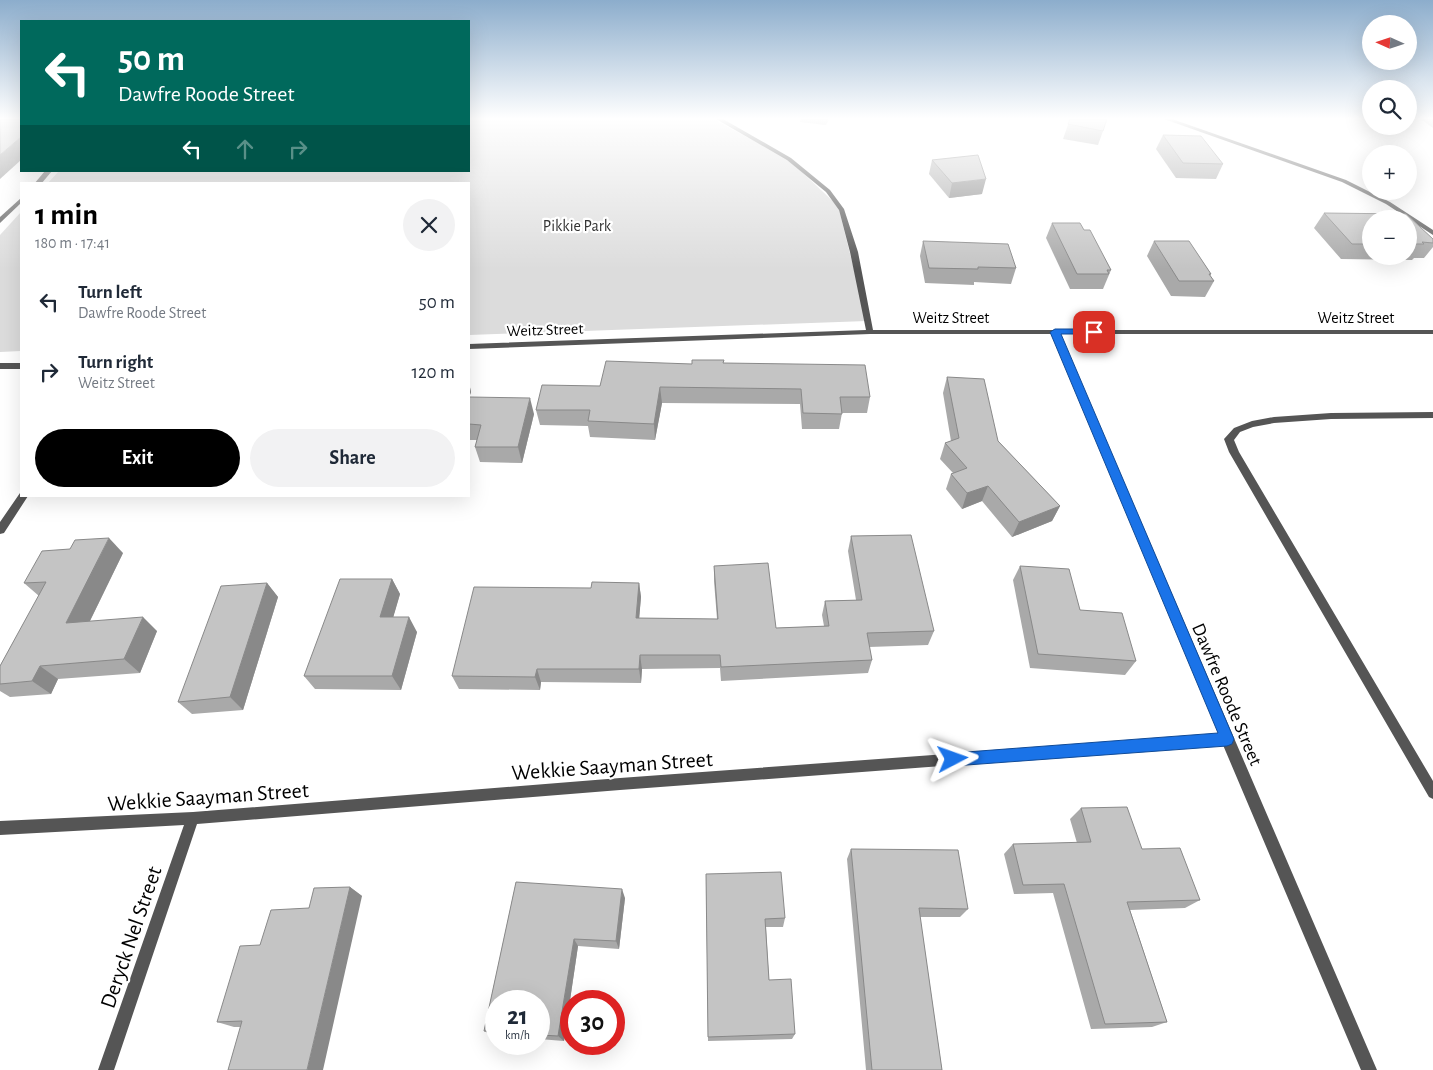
<!DOCTYPE html>
<meta charset="utf-8">
<style>
:root{--surface:#fff;--page:#f2f2f3;--text:#1f2937;--muted:#747a83;--accent:#000}
body{margin:0;font-family:"Alegreya Sans",sans-serif;background:var(--page);color:var(--text);height:100vh;display:flex;flex-direction:column;font-size:19px;white-space:nowrap}
*{box-sizing:border-box;margin:0}
p{font-size:16px;color:var(--muted)}
.icon{flex:none;width:28px;height:28px;fill:none;stroke:currentColor;stroke-width:2;stroke-linecap:round;stroke-linejoin:round}
.map{position:relative;flex:1;overflow:hidden}
.panel{position:absolute;left:20px;top:182px;width:450px;height:315px;display:flex;flex-direction:column;background:var(--surface);border-radius:0px;box-shadow:0 5px 20px #0002}
.panel>*{flex:none}
.guide{position:absolute;left:20px;top:20px;width:450px;height:152px;border-radius:0px;box-shadow:0 5px 20px #0002;background:#00695c;color:#fff;overflow:hidden}
.needle{width:32px;rotate:273deg}
.buttons{position:absolute;left:1362px;top:15px;display:grid;gap:10px}
.buttons a{display:grid;place-items:center;width:55px;height:55px;border-radius:50%;background:var(--surface);box-shadow:0 5px 20px #0002;font-size:25px}
.speed{position:absolute;left:485px;top:990px;display:flex;gap:10px;font-size:25px;font-weight:700;text-align:center}
.speed>*{display:grid;place-content:center;width:65px;height:65px;border-radius:50%;background:var(--surface);box-shadow:0 5px 20px #0002;line-height:1}
.speed small{font-size:12px;font-weight:400}
.speed .limit{border:8px solid #d22;background:#fff;color:#111}
.pin{position:absolute;display:grid;place-items:center;width:42px;height:42px;color:#fff;margin:-21px;border-radius:10px;box-shadow:0 2px 8px #0006}
.me{position:absolute;width:55px;margin:-28px;rotate:86deg;stroke-linejoin:round;filter:drop-shadow(0 0 4px #0008)}
.turn{display:flex;align-items:center;gap:18px;height:105px;padding:0 15px;font-size:22px}
.turn .icon{width:65px;height:65px;stroke-width:2.5}
.turn b{display:block;font-size:35px;line-height:42px}
.lanes{display:flex;align-items:center;height:48px;padding:0 15px;background:#0003;justify-content:center;gap:25px;direction:ltr}
.lanes .off{opacity:.35}
.round{display:grid;place-items:center;flex:none;width:52px;height:52px;border-radius:26px;background:var(--page)}
.overview{display:flex;align-items:center;justify-content:space-between;height:85px;padding:0 15px}
h1{font-size:30px;font-weight:600;line-height:38px;color:var(--accent)}
.action{display:flex;gap:10px;margin-top:auto;padding:10px 15px}
.action a{flex:1;height:58px;border-radius:30px;background:var(--accent);color:#fff;font-size:20px;font-weight:600;line-height:58px;text-align:center}
.action a+a{background:var(--page);color:var(--text)}
ul{padding:0;list-style:none}
li{display:flex;align-items:center;gap:15px;height:70px;padding:0 15px}
li div{flex:1}
li b{display:block;font-size:19px}
li em{font-style:normal}
.map>svg:first-child{display:block}
.green{fill:#dcdcdc}
.lines{fill:none;stroke-linecap:round;stroke-linejoin:round}
.street{fill:#555;fill-rule:evenodd}
.wall{fill:#a9a9a9;fill-rule:evenodd}
.shaded-wall{fill:#898989}
.building{fill:#c4c4c4;stroke:#898989}
.route{fill:#1a73e8;stroke:#114b97}
.labels{text-anchor:middle;stroke-width:4.5;stroke-linejoin:round;paint-order:stroke}
.far-park-label{font-size:16px;fill:#333;stroke:#fff}
.far-street-label{font-size:16px;fill:#000;stroke:#fff}
.street-label{font-size:19px;fill:#000;stroke:#fff}
.near-street-label{font-size:22px;fill:#000;stroke:#fff}
</style>
<div class="map">
<svg width="1433" height="1070" viewBox="0 0 1433 1070">
<rect width="100%" height="100%" fill="#fff"/>
<!-- green -->
<g class="green">
<polygon points="469,119 713,119 788,159 838,206 867,321 469,335 469,184 47,184 59,171 469,171"/>
<polygon points="21,212 21,351 0,352 0,235"/>
</g>
<g class="lines">
<!-- street -->
<g class="street">
<polygon points="716,119 723,119 791,158 830,190 844,209 858,252 873,330 1433,330 1433,334 1060,334 1377,1070 1361,1070 1223,745 620,790 197,824 114,1070 98,1070 184,825 0,835 0,821 193,812 620,778 1219,734 1052,334 870,334 469,349 469,344 866,330 850,252 839,210 826,192 787,160"/>
<polygon points="1164,119 1172,119 1346,180 1390,202 1433,230 1433,235 1386,204 1342,182"/>
<polygon points="45,171 52,171 41,184 34,184"/>
<polygon points="21,198 21,203 0,223 0,217"/>
<rect x="0" y="363" width="21" height="6"/>
<polygon points="1433,412 1433,418 1331,419 1274,423 1253,427 1240,432 1234,440 1239,452 1433,781 1433,799 1429,797 1229,452 1224,439 1234,428 1252,421 1274,417 1331,413"/>
<polygon points="20,493 21,493 21,496 28,496 4,533 0,534 0,522"/>
</g>
</g>
<!-- wall -->
<g class="wall">
<polygon points="801,119 829,119 826,125 800,122"/>
<polygon points="1070,119 1103,131 1098,145 1063,139"/>
<polygon points="1423,119 1433,119 1433,128 1422,120"/>
<polygon points="1163,135 1223,164 1216,179 1176,178 1156,149"/>
<polygon points="932,160 982,194 949,198 929,174"/>
<path d="M1324,213L1406,214L1433,239V247L1424,258H1414L1412,260L1341,259L1314,228ZM1371,219H1409V256H1371Z"/>
<polygon points="1052,223 1084,230 1111,270 1103,289 1070,289 1046,238"/>
<polygon points="923,241 1016,268 1011,284 974,282 974,285 925,283 920,256"/>
<polygon points="1154,241 1211,274 1210,276 1214,281 1205,297 1171,296 1147,256"/>
<polygon points="724,363 870,397 867,413 842,413 839,429 802,429 800,404 662,403 655,440 590,437 588,426 540,425 536,410 600,386 692,364"/>
<polygon points="947,377 998,441 1060,506 1052,521 1012,537 982,501 962,509 946,489 951,474 953,473 940,459 945,443 951,441 943,393"/>
<polygon points="469,383 471,392 469,397 534,414 522,463 480,462 475,447 477,440 469,440"/>
<polygon points="851,536 934,631 928,645 869,647 872,660 868,673 721,681 720,668 642,669 641,683 541,682 540,690 459,689 452,676 591,588 639,583 641,597 639,618 717,619 714,581 714,566 776,628 824,626 822,615 825,601 856,600 848,551"/>
<polygon points="123,553 90,621 157,631 140,673 58,679 51,694 10,697 0,691 0,666 39,596 24,583"/>
<polygon points="1020,566 1136,661 1125,675 1030,668 1013,580"/>
<polygon points="392,579 400,594 393,617 417,632 401,690 315,689 304,676"/>
<polygon points="267,583 278,597 243,710 192,714 178,702"/>
<polygon points="1081,808 1142,849 1200,900 1185,908 1130,910 1167,1022 1152,1027 1091,1029 1053,893 1014,894 1004,854 1013,844 1077,843 1070,819"/>
<polygon points="851,849 968,909 960,917 920,917 942,1070 866,1070 847,859"/>
<polygon points="706,874 785,918 783,927 766,927 769,980 795,1034 792,1039 708,1041"/>
<polygon points="516,882 625,898 619,949 578,946 564,1041 539,1039 539,1001 496,1001 496,1036 492,1035 484,1031"/>
<polygon points="350,887 362,896 241,1027 234,1027 217,1022 260,945 309,908"/>
</g>
<!-- shaded-wall -->
<g class="shaded-wall">
<polygon points="21,137 21,160 0,179 0,155"/>
<polygon points="986,179 982,194 949,198 952,183"/>
<polygon points="469,383 471,392 469,398"/>
<polygon points="660,387 662,403 655,440 654,424"/>
<polygon points="530,398 534,414 522,463 518,447"/>
<polygon points="988,486 982,501 962,509 967,493"/>
<polygon points="1060,506 1052,521 1012,537 1019,522"/>
<polygon points="109,538 123,553 82,637 66,623"/>
<polygon points="392,579 400,594 389,632 380,617"/>
<polygon points="267,583 278,597 243,710 230,697"/>
<polygon points="639,583 641,597 638,632 636,618"/>
<polygon points="143,617 157,631 140,673 124,659"/>
<polygon points="409,617 417,632 401,690 392,676"/>
<polygon points="640,655 642,669 641,683 639,669"/>
<polygon points="40,666 58,679 51,694 32,681"/>
<polygon points="537,669 541,682 540,690 535,677"/>
<polygon points="350,887 362,896 323,1070 307,1070"/>
<polygon points="622,889 625,898 619,949 616,941"/>
<polygon points="574,939 578,946 564,1041 558,1036"/>
</g>
<!-- building -->
<g class="building">
<polygon points="1,119 21,119 21,137 0,155 0,120"/>
<polygon points="1070,119 1107,119 1103,131 1068,124"/>
<polygon points="1163,135 1201,136 1223,164 1183,163"/>
<polygon points="978,155 986,179 952,183 932,160"/>
<polygon points="1324,213 1406,214 1433,239 1433,243 1422,242 1424,244 1409,244 1409,219 1371,219 1371,244 1352,244"/>
<polygon points="1052,223 1080,223 1084,230 1090,230 1111,270 1107,270 1109,274 1077,274"/>
<polygon points="923,241 1008,244 1016,268 978,267 978,269 929,268"/>
<polygon points="1154,241 1189,241 1211,274 1209,274 1214,281 1179,281"/>
<polygon points="692,360 724,360 723,363 865,365 870,397 840,397 842,414 803,413 801,389 660,387 654,424 588,421 590,410 536,410 542,385 600,386 606,361 692,364"/>
<polygon points="947,377 984,379 998,441 1060,506 1019,522 988,486 967,493 951,474 967,468 945,443 959,438"/>
<polygon points="469,397 530,398 518,447 475,447 481,425 469,424"/>
<polygon points="911,535 934,631 867,633 872,660 721,667 720,655 640,655 639,669 537,669 535,677 452,676 474,587 591,588 592,582 639,583 636,618 718,619 714,566 768,563 776,628 829,626 825,601 862,600 851,536"/>
<polygon points="109,538 66,623 143,617 124,659 40,666 32,681 0,684 0,666 46,582 24,583 42,551 70,549 75,540"/>
<polygon points="1020,566 1069,569 1080,610 1122,613 1136,661 1038,654"/>
<polygon points="340,579 392,579 380,617 409,617 392,676 304,676"/>
<polygon points="267,583 230,697 178,702 221,586"/>
<polygon points="1127,807 1142,849 1180,848 1200,900 1127,902 1167,1022 1105,1024 1064,884 1023,885 1013,844 1091,842 1081,808"/>
<polygon points="851,849 958,850 968,909 919,908 942,1070 872,1070"/>
<polygon points="781,872 785,918 765,919 769,980 791,979 795,1034 708,1037 706,874"/>
<polygon points="516,882 622,889 616,941 574,939 558,1036 539,1035 539,1001 496,1001 496,1031 484,1031"/>
<polygon points="350,887 307,1070 228,1070 242,1021 217,1022 240,946 260,945 271,910 309,908 314,888"/>
</g>
<!-- sky -->
<linearGradient id="sky" x2="0" y2="1"><stop stop-color="#8cadcc"/><stop offset="0.44" stop-color="#fff"/><stop offset="1" stop-color="#fff" stop-opacity="0"/></linearGradient>
<rect width="1433" height="269" fill="url(#sky)"/>
<!-- route -->
<polygon class="route" points="1094,329 1097,330 1097,334 1061,334 1234,739 1232,744 1227,746 953,766 948,764 946,759 948,755 953,753 1218,733 1050,332 1055,329"/>
<g class="labels">
<!-- far-park labels -->
<g class="far-park-label">
<text x="577" y="231">Pikkie Park</text>
</g>
<!-- far-street labels -->
<g class="far-street-label">
<text x="951" y="323">Weitz Street</text>
<text x="1356" y="323">Weitz Street</text>
<text transform="translate(545 329) rotate(-2)" y="6">Weitz Street</text>
</g>
<!-- street labels -->
<g class="street-label">
<text transform="translate(1228 694) rotate(67)" y="7">Dawfre Roode Street</text>
</g>
<!-- near-street labels -->
<g class="near-street-label">
<text transform="translate(612 765) rotate(-4)" y="8">Wekkie Saayman Street</text>
<text transform="translate(208 796) rotate(-4)" y="8">Wekkie Saayman Street</text>
<text transform="translate(130 937) rotate(-71)" y="8">Deryck Nel Street</text>
</g>
</g>
</svg>
<div class="buttons">
<a><svg class="needle" viewBox="-14 -14 28 28"><path d="M0-13l5 13h-10z" fill="#e53935"/><path d="M0 13l5-13h-10z" fill="#747a83"/></svg></a>
<a><svg class="icon" aria-label="search" viewBox="0 0 24 24"><circle cx="10" cy="10" r="6"/><path d="M15 15l6 6"/></svg></a>
<a>+</a>
<a>−</a>
</div>
<div class="speed"><div>21<small>km/h</small></div><div class="limit">30</div></div>
<div class="pin" style="left:1094px;top:332px;background:#d93025"><svg class="icon" aria-label="arrive" viewBox="0 0 24 24"><path d="M6 21V4h12l-3 4 3 4H6"/></svg></div>
<svg class="me" style="left:953px;top:759px" viewBox="-20 -20 40 40"><path d="M0-17L14 15 0 8-14 15z" fill="#1a73e8" stroke="#fff" stroke-width="4"/></svg>
<div class="guide">
<div class="turn"><svg class="icon" aria-label="left" viewBox="0 0 24 24"><path d="M17 20v-9H6M10 6l-5 5 5 5"/></svg><div><b>50 m</b>Dawfre Roode Street</div></div>
<div class="lanes"><svg class="icon" aria-label="left" viewBox="0 0 24 24"><path d="M17 20v-9H6M10 6l-5 5 5 5"/></svg><svg class="icon off" aria-label="ahead" viewBox="0 0 24 24"><path d="M12 20V5M6 11l6-6 6 6"/></svg><svg class="icon off" aria-label="right" viewBox="0 0 24 24"><path d="M7 20v-9h11M14 6l5 5-5 5"/></svg></div>
</div>
<section class="panel">
<div class="overview"><div><h1>1 min</h1><p>180 m · 17:41</p></div><a class="round"><svg class="icon" aria-label="close" viewBox="0 0 24 24"><path d="M6 6l12 12M18 6L6 18"/></svg></a></div>
<ul>
<li><svg class="icon" aria-label="left" viewBox="0 0 24 24"><path d="M17 20v-9H6M10 6l-5 5 5 5"/></svg><div><b>Turn left</b><p>Dawfre Roode Street</p></div><em>50 m</em></li>
<li><svg class="icon" aria-label="right" viewBox="0 0 24 24"><path d="M7 20v-9h11M14 6l5 5-5 5"/></svg><div><b>Turn right</b><p>Weitz Street</p></div><em>120 m</em></li>
</ul>
<div class="action"><a>Exit</a><a>Share</a></div>
</section>
</div>
